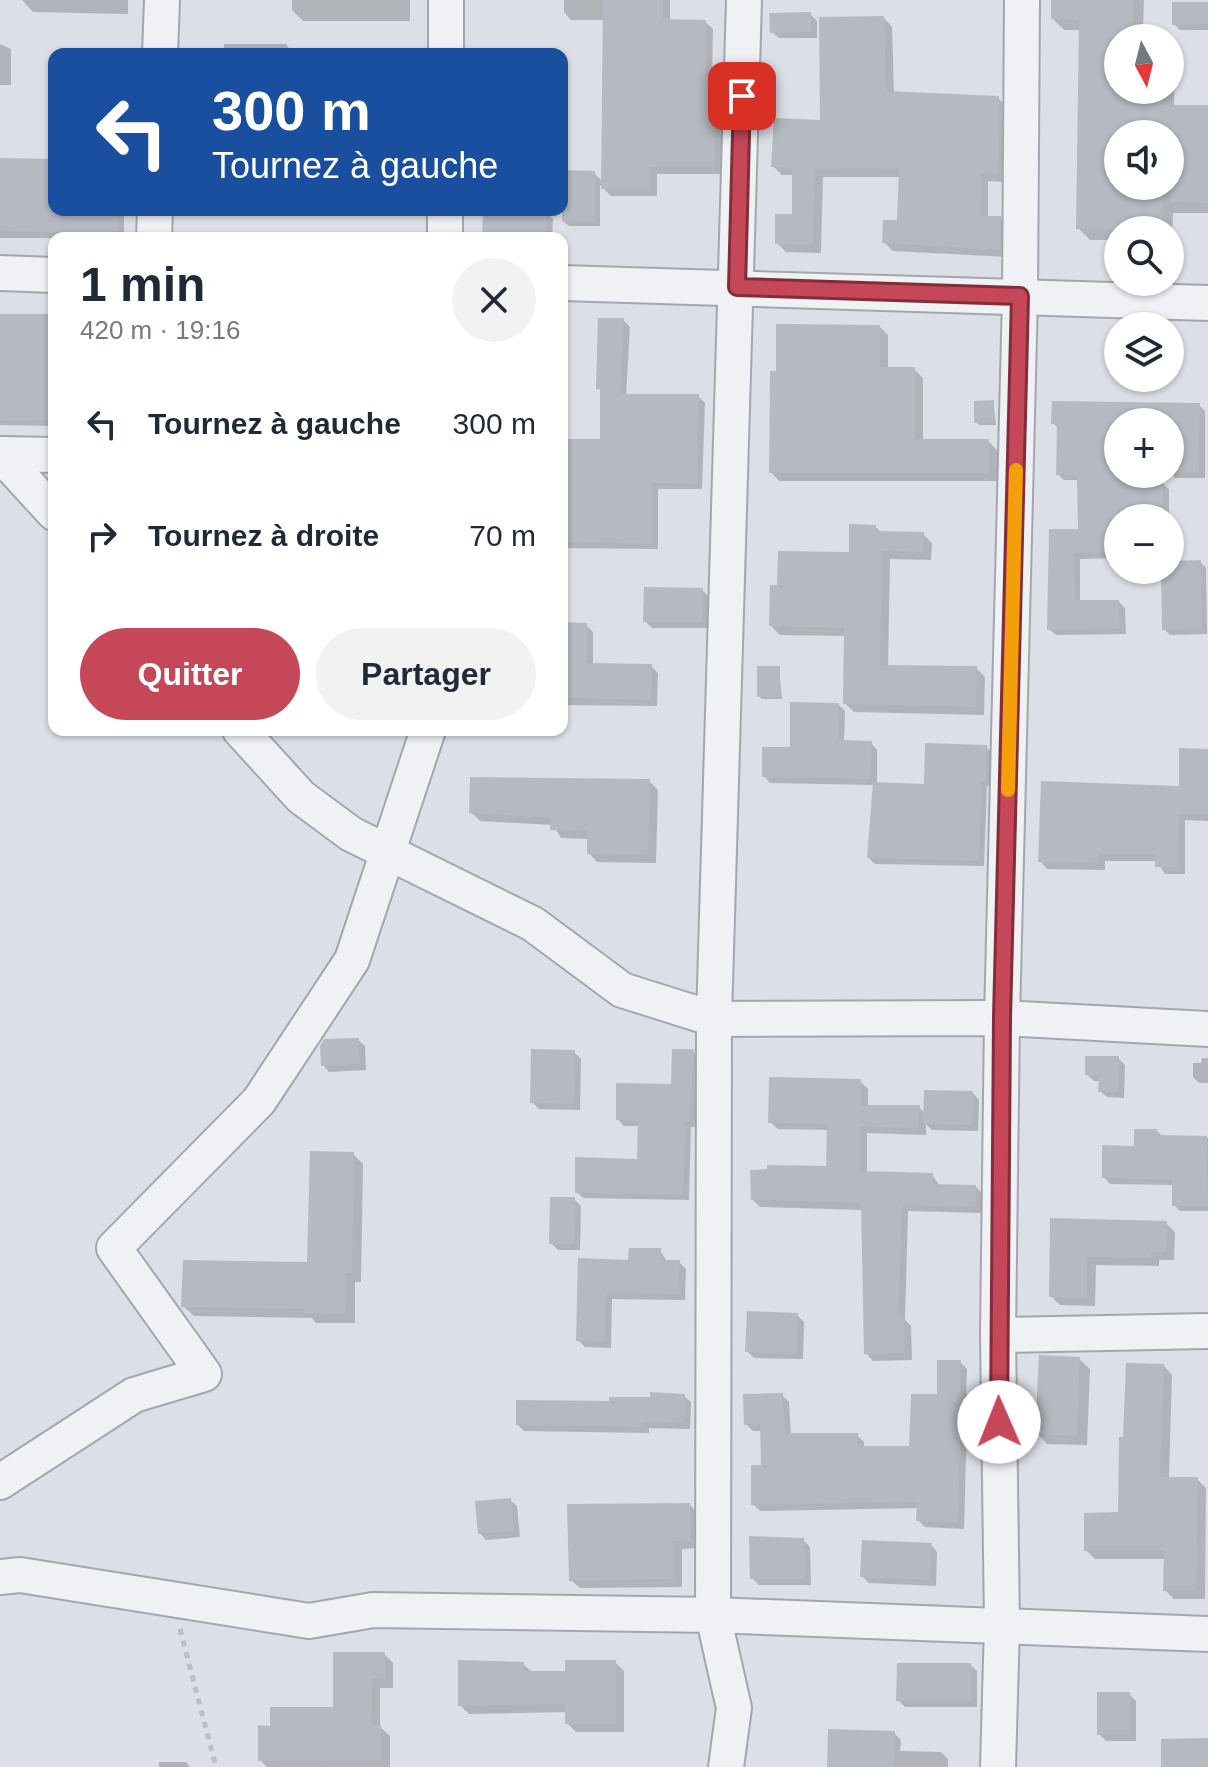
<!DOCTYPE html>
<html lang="fr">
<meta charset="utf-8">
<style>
:root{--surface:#fff;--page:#f2f2f3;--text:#1f2937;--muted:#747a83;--accent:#c64758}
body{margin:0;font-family:Helvetica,sans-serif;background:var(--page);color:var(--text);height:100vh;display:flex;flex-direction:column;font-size:30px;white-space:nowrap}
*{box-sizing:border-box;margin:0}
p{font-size:26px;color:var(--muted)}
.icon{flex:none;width:44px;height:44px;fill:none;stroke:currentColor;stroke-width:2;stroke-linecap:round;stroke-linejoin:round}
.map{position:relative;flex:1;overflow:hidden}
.drawer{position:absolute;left:48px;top:232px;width:520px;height:504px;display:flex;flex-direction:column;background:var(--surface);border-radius:16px;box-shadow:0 2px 6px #0004}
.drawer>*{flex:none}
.guide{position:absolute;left:48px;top:48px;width:520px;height:168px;border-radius:16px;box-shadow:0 2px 6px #0004;background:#1a4fa0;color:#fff;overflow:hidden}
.needle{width:52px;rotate:173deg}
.tools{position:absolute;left:1104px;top:24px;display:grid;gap:16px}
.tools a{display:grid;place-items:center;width:80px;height:80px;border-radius:50%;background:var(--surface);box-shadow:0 2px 6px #0004;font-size:40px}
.pin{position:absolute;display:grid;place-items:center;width:68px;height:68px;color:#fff;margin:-34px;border-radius:16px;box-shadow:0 4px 12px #0006}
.me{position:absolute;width:88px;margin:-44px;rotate:359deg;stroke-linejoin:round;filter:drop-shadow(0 0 6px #0008)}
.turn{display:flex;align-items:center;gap:28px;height:168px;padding:0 32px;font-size:36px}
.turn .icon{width:104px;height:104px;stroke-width:2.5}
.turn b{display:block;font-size:56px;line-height:68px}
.round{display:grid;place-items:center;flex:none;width:84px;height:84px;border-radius:42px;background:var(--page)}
.summary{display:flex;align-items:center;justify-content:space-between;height:136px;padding:0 32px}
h1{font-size:48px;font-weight:700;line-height:60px}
.primary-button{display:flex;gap:16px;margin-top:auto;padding:16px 32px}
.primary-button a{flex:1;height:92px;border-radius:48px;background:var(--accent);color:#fff;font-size:32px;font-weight:700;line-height:92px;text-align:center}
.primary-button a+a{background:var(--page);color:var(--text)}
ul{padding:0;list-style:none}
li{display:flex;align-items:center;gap:24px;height:112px;padding:0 32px}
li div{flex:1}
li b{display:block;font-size:30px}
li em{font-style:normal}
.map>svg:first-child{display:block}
.shadow{fill:#0003;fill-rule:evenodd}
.building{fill:#b4b9c2}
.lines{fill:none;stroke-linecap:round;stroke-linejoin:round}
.minor-casing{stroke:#a2a7af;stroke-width:38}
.path{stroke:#bbbec4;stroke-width:5;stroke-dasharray:6 6;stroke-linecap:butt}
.minor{stroke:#eff1f4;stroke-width:34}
.route-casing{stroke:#812e39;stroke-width:20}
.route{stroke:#c64758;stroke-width:14}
.slow{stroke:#f59e0b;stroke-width:14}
</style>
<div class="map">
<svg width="1208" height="1767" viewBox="0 0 1208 1767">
<rect width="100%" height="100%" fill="#dce0e6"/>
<!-- shadow -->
<g class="shadow">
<polygon points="22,0 128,0 128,14 33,12"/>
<polygon points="292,0 410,0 410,21 303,21 292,10"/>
<polygon points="564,0 670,0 670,21 705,22 713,29 712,77 721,85 722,174 657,174 657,196 611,196 600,185 600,226 569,226 563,221 594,173 603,182 605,20 571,20 564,12"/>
<path d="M1053,0H1144L1143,31L1164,32L1175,43L1174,107H1208V213H1173L1172,241L1170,230H1118V250L1108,240H1090L1078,228L1081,30H1064L1053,19ZM1118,38H1170V90H1118ZM1118,134H1170V186H1118Z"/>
<polygon points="1208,4 1208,30 1180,30 1174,24"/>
<polygon points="810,14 817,21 817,38 779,38 772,32"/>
<polygon points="884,18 892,27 894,93 998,98 1007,107 1006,182 988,181 988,218 1000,218 1009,227 1008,257 893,251 884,242 899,222 900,177 823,177 821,253 786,252 777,243 793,216 794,175 782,175 773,166 822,123"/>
<polygon points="0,44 11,49 11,85 0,85"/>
<polygon points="224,44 286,44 293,54 224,54"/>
<polygon points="0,159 54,160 54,210 124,210 124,238 0,238"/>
<polygon points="546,212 553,219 552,238 484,238"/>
<polygon points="54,314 54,426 0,425 0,315"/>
<polygon points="623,320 630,327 626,396 698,396 705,403 702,489 658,489 658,549 562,548 562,441 602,441 602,392 598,388"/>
<polygon points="880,327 888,335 888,369 914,369 923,378 923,441 988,441 997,450 997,481 779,481 771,472"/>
<polygon points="993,402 996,425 979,425 976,422"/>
<polygon points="1199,405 1205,411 1205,478 1175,478 1170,473 1170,422 1118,422 1118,474 1125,474 1125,484 1162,483 1169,489 1169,518 1118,518 1118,558 1080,559 1080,602 1119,602 1125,608 1126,634 1056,635 1049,629 1080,531 1079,480 1064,480 1058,474 1058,428 1053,423"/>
<polygon points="876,527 882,534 923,534 932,543 931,560 890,559 888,667 976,668 985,677 984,715 854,712 845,703 846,636 780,635 771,626 851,554"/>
<polygon points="1170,560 1170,563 1200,562 1206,568 1207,634 1170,635 1164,629 1163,570 1170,570"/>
<polygon points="702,590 709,597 708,628 652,628 645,621"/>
<polygon points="562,624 586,625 593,632 593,665 651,666 658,673 657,706 562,705"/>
<polygon points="779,668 782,699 762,699 759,696"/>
<polygon points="839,705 845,711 844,742 871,743 877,750 877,784 926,786 986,747 993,753 991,786 987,786 984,866 875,864 869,858 875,785 770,783 764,776"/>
<polygon points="1208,751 1208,821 1185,820 1185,874 1165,874 1157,861 1105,861 1105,870 1047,869 1040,861 1181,788"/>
<polygon points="649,781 658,790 656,863 597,862 589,853 589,839 561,838 553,825 480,821 471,812"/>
<polygon points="358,1040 365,1046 366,1070 329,1072 323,1065"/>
<polygon points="693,1051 699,1058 696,1127 691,1127 689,1200 583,1198 577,1192 639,1161 640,1126 624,1126 618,1119 673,1086"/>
<polygon points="574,1052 581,1059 580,1110 539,1109 532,1102"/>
<polygon points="1118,1058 1125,1065 1124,1098 1107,1097 1100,1091 1101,1081 1094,1081 1087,1074"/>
<polygon points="1202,1058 1208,1058 1208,1083 1199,1083 1193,1077 1193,1063 1201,1063"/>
<polygon points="860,1081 868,1089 868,1107 919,1107 925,1114 973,1093 979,1100 978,1131 932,1130 926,1124 926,1135 867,1133 867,1173 932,1175 940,1186 976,1187 983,1194 983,1213 908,1211 905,1320 911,1326 912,1360 873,1361 866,1353 863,1210 760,1207 753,1200 828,1168 829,1130 778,1129 770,1122"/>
<polygon points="1157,1131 1163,1137 1208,1138 1208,1211 1180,1211 1174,1205 1174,1185 1110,1184 1104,1177"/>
<polygon points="353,1154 363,1164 361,1282 355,1282 355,1323 316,1323 312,1318 194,1316 183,1306 309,1264"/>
<polygon points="574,1199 581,1206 580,1250 558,1250 551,1243"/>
<polygon points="1052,1220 1166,1223 1175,1232 1174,1260 1159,1260 1159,1266 1096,1265 1095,1306 1060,1305 1051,1296"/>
<polygon points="660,1250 667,1262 679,1262 686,1269 685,1300 612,1299 611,1348 585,1347 578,1340 580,1260 630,1262"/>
<polygon points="797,1315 804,1322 803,1359 754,1358 747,1351"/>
<polygon points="1079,1359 1090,1369 1087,1445 1047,1444 1037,1433"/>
<polygon points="960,1362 967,1369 966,1396 974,1396 981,1403 981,1421 967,1422 964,1529 925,1527 918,1520 919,1508 760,1511 753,1504 763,1467 763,1431 753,1431 746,1424 782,1395 789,1402 791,1435 857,1435 864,1442 864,1448 911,1448"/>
<polygon points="1164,1366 1172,1375 1169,1479 1197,1479 1206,1488 1205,1599 1174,1599 1165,1590 1166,1559 1095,1559 1086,1550 1120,1514 1124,1439"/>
<polygon points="684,1396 691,1402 690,1429 649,1428 649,1433 524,1431 518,1425 611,1403"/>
<polygon points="510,1500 517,1506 520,1537 486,1540 480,1533"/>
<polygon points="690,1505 698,1514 699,1548 682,1549 682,1587 580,1588 571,1580"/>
<polygon points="803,1540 810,1547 811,1585 759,1585 752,1578"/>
<polygon points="931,1545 937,1552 936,1586 869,1583 862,1576"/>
<polygon points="384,1654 393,1663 393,1688 380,1688 380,1727 390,1736 390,1767 267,1767 260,1760 272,1728 335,1709"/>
<polygon points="615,1662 624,1671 624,1732 576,1732 567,1723 567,1712 469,1714 460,1705 523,1664 533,1673 567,1673"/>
<polygon points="970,1665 977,1671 977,1707 905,1707 898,1700"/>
<polygon points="1129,1694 1136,1701 1136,1741 1106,1741 1099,1734"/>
<polygon points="894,1733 901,1740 900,1751 941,1752 948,1759 948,1767 829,1767"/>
<polygon points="159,1762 186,1762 190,1767 159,1767"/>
</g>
<!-- building -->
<g class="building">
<polygon points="603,0 663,0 663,19 706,20 706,76 714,76 715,167 650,167 650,189 601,189"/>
<polygon points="1051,0 1133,0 1133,38 1118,38 1118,90 1164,90 1164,105 1208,105 1208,203 1170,202 1173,134 1118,134 1118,186 1163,186 1162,230 1076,229 1079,20 1051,19"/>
<polygon points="1172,2 1208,2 1208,24 1172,25"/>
<polygon points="811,12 811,32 770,33 769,13"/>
<polygon points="884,16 886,91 999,96 998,174 981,173 980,216 1001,216 1000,250 882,243 883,220 897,220 899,169 865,168 815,169 813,245 775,244 775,214 792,214 792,168 771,167 774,118 820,120 819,17"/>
<polygon points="0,158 54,159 54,210 119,210 118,234 0,231"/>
<polygon points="562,170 595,171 595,222 562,221"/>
<polygon points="483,210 547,210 546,238 482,238"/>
<polygon points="0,314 54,314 54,420 0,421"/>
<polygon points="598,318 624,318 620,394 699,394 697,484 652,483 652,544 562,542 562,439 600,439 600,389 596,389"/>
<polygon points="776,324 880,325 880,367 915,367 915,439 989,439 989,473 769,473 770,371 776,371"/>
<polygon points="994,400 994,423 974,423 974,401"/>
<polygon points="1052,401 1200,403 1199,473 1170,472 1170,422 1118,422 1119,482 1163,481 1163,506 1119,508 1118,552 1074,553 1075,600 1119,600 1120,629 1047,630 1049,529 1078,529 1077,475 1056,475 1057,424 1051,424"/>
<polygon points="849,524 876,525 876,531 924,532 923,552 882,551 880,665 977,666 976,707 843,704 844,628 769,626 770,585 777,585 778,551 849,552"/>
<polygon points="1201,560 1202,629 1162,630 1161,570 1170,570 1170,561"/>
<polygon points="644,587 703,588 702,622 643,622"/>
<polygon points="562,622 587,623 587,663 652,664 651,700 562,698"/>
<rect x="757" y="666" width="23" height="31"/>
<polygon points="790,702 839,703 838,740 872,741 871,779 762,777 762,747 790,747"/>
<polygon points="925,743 987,745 986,781 981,781 979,861 867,858 873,782 924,784"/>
<polygon points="1179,748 1208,749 1208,814 1179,814 1178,867 1155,867 1155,854 1098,854 1098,863 1038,862 1041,781 1179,786"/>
<polygon points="470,777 650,779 648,855 587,854 587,831 550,830 551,818 469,813"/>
<polygon points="359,1038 360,1064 321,1066 320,1046 324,1039"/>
<polygon points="531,1049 575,1050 574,1104 530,1103"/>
<polygon points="672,1049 694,1049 690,1122 685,1122 683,1195 575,1193 575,1157 637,1159 638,1121 616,1120 616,1083 671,1084"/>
<polygon points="1085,1056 1119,1056 1118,1092 1098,1092 1099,1075 1085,1075"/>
<polygon points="769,1077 861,1079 861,1105 920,1105 919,1128 860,1127 860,1171 933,1173 933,1184 976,1185 976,1207 902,1205 898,1316 904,1316 905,1353 864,1354 861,1203 751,1200 750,1170 767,1169 767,1165 826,1166 827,1124 768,1123"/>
<polygon points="924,1090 973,1091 972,1125 923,1124"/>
<polygon points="1134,1129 1157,1129 1157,1135 1207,1136 1208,1206 1172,1206 1172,1180 1102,1178 1102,1145 1134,1146"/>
<polygon points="310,1151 354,1152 352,1273 346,1273 345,1314 304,1313 304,1309 181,1307 183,1260 307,1262"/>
<polygon points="550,1197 575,1197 574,1244 549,1244"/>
<polygon points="1050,1218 1167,1221 1166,1252 1151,1252 1151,1258 1087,1257 1087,1298 1049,1297"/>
<polygon points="629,1248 661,1248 661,1260 680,1260 679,1294 606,1293 605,1342 576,1341 578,1258 628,1260"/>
<polygon points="747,1311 798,1313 797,1354 745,1352"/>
<polygon points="1039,1355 1080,1357 1077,1436 1035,1434"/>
<polygon points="937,1360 961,1360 960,1394 975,1394 975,1415 961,1415 958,1522 916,1521 917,1502 751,1505 751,1465 761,1465 760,1424 744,1425 743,1394 783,1393 785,1433 858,1433 858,1446 909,1446 911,1394 937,1394"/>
<polygon points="1126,1363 1164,1364 1160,1477 1198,1477 1196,1591 1163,1591 1164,1551 1084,1551 1084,1513 1118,1512 1119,1437 1123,1437"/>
<polygon points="650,1392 685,1394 684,1423 643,1422 643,1427 516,1425 516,1400 609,1401 609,1397 650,1397"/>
<polygon points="511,1498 514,1531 478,1534 475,1501"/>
<polygon points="690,1503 691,1541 674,1541 674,1579 569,1581 567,1504"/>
<polygon points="749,1536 804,1538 805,1579 750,1579"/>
<polygon points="862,1540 932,1543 930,1580 860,1577"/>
<polygon points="333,1652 385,1652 385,1679 372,1679 371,1725 381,1725 381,1760 258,1761 258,1725 270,1726 270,1707 333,1707"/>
<polygon points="458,1660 524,1662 524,1671 565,1671 565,1660 616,1660 616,1724 565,1724 565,1704 458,1706"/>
<polygon points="897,1663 971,1663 971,1701 896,1701"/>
<rect x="1097" y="1692" width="33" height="43"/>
<polygon points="828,1729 895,1731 894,1767 827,1767"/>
<polygon points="1208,1738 1208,1767 1161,1767 1161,1739"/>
</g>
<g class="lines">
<!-- minor casing -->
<g class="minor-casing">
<g id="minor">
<polyline points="160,54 162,0"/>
<polyline points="446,54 446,0"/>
<polyline points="154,238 155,210"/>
<polyline points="445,238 445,210"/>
<polyline points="0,273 54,275"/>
<polyline points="562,283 1208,303"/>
<polyline points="0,454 54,513"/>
<polyline points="2,454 54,455"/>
<polyline points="240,730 301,797 351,834 533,924 622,990 714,1019 1002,1018 1208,1029"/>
<polyline points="998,1335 1208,1331"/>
<polyline points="0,1482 134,1395 204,1374 114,1248 259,1101 352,960 428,730"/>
<polyline points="0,1577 20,1575 309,1621 373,1610 713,1615 1208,1634"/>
<polyline points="726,1767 734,1708 713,1615 714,1019 744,0"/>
<polyline points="998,1767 1002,1625 998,1335 1002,1018 1020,296 1022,0"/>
</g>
</g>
<!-- path -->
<polyline class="path" points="180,1629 216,1767"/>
<!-- minor -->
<use href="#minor" class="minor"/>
</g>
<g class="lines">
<!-- route casing -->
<g class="route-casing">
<polyline id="route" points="742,96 737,287 1020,296 1002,1018 999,1422"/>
</g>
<!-- route -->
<use href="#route" class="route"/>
<!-- slow -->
<polyline class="slow" points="1008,790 1016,470"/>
</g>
</svg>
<div class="tools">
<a><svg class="needle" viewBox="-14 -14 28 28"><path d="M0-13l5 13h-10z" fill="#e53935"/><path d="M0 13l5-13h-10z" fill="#747a83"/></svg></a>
<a><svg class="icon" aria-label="sound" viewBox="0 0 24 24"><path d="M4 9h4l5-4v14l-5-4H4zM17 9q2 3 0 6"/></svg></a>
<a><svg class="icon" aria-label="search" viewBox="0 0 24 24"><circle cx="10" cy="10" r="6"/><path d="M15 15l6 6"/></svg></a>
<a><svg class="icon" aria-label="layers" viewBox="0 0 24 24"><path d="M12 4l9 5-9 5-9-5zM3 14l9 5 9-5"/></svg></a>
<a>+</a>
<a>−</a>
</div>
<div class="pin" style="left:742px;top:96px;background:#d93025"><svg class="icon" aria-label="arrive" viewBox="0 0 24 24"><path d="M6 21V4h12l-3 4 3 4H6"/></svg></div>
<svg class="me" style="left:999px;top:1422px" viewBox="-20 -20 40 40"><circle r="19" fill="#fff"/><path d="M0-13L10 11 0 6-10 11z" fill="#c64758"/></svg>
<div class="guide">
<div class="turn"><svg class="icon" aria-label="left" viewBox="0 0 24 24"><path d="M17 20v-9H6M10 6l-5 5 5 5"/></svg><div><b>300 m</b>Tournez à gauche</div></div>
</div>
<section class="drawer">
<div class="summary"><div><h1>1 min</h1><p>420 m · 19:16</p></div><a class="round"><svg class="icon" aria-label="close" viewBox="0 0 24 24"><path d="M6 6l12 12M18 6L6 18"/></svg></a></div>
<ul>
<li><svg class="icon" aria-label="left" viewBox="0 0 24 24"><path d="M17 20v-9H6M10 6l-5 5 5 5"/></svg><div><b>Tournez à gauche</b></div><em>300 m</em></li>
<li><svg class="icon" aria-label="right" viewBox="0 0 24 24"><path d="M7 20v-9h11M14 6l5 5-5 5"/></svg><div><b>Tournez à droite</b></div><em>70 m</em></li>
</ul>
<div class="primary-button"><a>Quitter</a><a>Partager</a></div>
</section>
</div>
